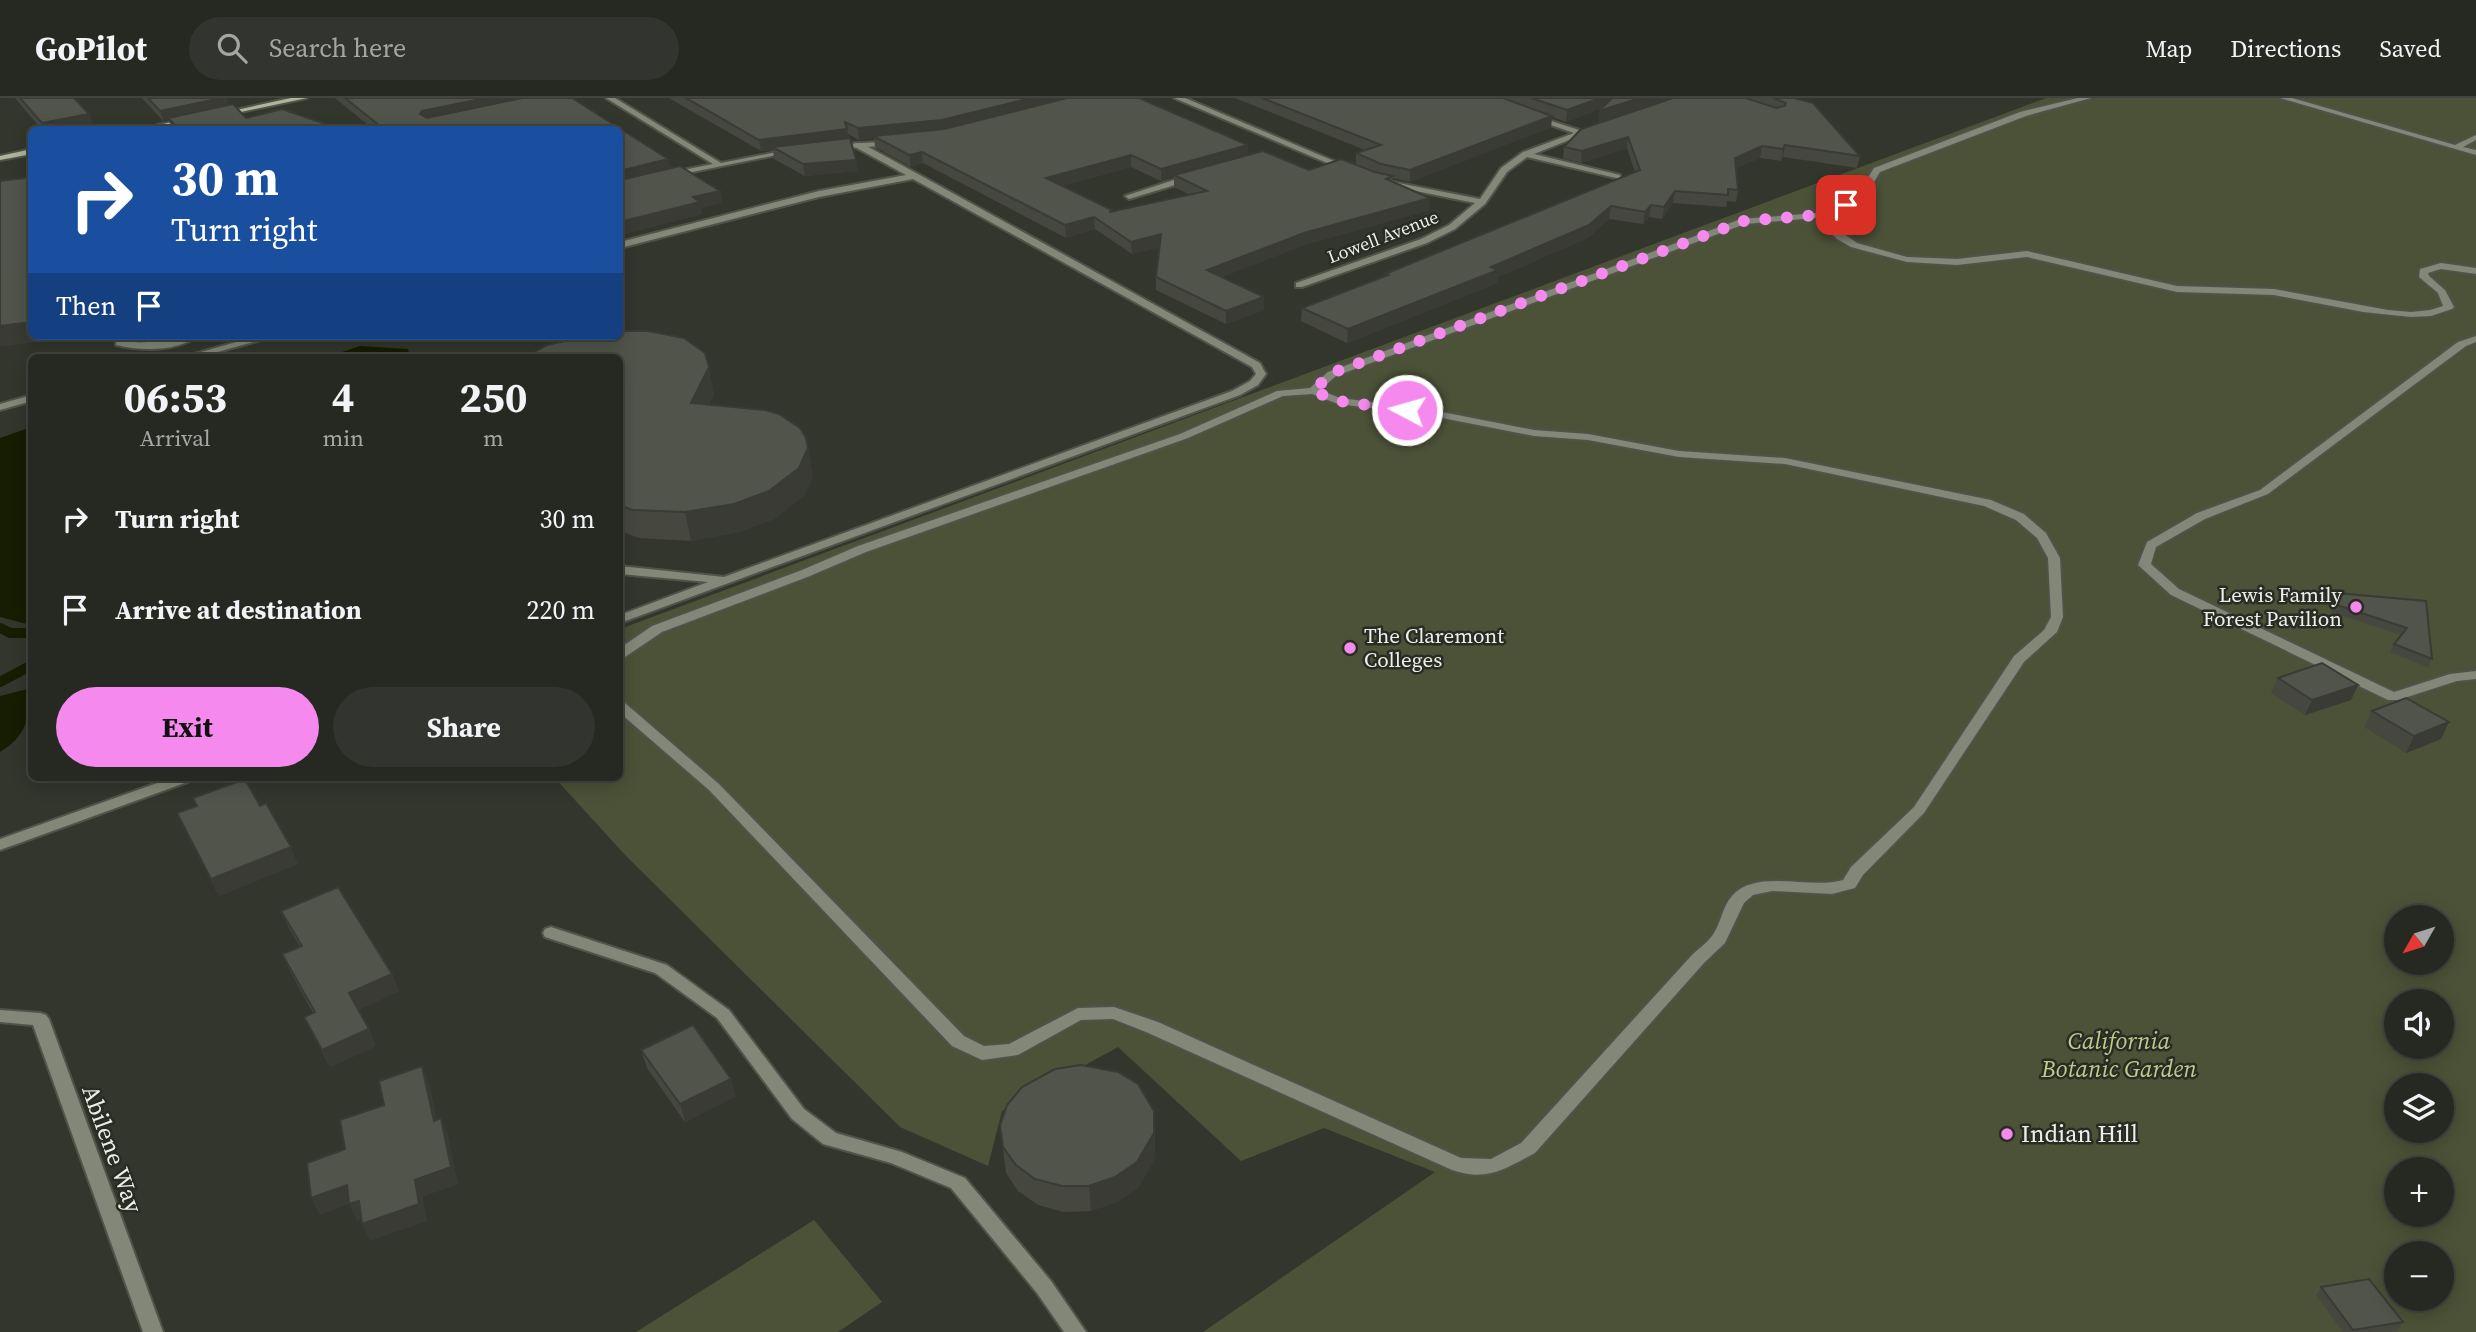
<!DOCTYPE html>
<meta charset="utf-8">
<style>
:root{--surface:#262822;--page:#32342f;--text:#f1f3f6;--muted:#a4a6a5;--line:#424440;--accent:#f589ee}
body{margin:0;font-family:"Source Serif 4",serif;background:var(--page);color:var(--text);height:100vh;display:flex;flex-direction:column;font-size:26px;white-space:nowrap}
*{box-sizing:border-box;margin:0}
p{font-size:23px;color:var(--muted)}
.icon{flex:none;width:38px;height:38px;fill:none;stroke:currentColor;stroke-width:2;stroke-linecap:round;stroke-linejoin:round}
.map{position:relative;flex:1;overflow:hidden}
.sheet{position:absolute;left:28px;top:256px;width:595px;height:427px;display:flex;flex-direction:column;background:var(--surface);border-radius:10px;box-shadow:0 4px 18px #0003,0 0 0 2px var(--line)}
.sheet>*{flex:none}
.guide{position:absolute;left:28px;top:28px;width:595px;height:214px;border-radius:10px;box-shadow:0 4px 18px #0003,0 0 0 2px var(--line);background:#1a4fa0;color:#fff;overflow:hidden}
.needle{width:46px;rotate:231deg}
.tools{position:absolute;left:2384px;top:807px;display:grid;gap:14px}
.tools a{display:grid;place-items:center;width:70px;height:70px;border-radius:50%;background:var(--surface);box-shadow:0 4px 18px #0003,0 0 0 2px var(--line);font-size:35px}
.pin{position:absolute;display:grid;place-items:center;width:60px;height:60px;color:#fff;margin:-30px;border-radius:14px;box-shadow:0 4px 10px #0006}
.me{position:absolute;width:77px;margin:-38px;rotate:276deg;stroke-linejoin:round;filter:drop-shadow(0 0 5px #0008)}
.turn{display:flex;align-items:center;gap:24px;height:147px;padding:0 28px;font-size:32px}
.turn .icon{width:91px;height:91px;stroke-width:2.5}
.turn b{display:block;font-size:49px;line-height:60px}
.then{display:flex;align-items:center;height:66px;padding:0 28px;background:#0003;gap:14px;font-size:26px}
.eta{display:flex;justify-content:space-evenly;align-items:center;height:119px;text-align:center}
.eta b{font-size:42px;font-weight:700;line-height:49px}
.cta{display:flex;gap:14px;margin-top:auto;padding:14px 28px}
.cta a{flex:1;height:80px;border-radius:42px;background:var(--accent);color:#111;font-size:28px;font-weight:700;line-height:80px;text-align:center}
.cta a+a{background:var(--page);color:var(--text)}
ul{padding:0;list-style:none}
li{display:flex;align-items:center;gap:21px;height:91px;padding:0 28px}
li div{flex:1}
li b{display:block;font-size:26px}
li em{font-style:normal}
header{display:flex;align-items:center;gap:42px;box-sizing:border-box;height:98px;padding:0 35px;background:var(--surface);border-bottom:2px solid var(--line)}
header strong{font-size:33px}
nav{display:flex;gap:38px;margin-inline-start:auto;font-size:24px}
.search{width:490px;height:63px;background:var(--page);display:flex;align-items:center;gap:18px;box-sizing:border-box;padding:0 24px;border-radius:38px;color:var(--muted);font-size:26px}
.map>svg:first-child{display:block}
.green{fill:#4b5237;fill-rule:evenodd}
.water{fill:#171d00}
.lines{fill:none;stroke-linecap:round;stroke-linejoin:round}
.stream{stroke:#171d00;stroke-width:10}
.lane-casing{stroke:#51534b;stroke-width:4}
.street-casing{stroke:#51534b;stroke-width:4}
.secondary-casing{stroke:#51534b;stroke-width:4}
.lane{fill:#828777;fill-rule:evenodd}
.street{fill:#828777;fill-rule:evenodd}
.secondary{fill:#aeb59b;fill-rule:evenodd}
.wall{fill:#464840;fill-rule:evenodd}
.shaded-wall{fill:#393b34}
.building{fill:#51544a;stroke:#393b34;stroke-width:2}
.route{stroke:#f589ee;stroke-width:12;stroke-dasharray:0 21.6}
.poi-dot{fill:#f589ee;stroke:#292c23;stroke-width:2.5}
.labels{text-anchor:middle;stroke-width:5;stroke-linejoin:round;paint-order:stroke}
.far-street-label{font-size:18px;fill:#edeee9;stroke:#292c23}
.poi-label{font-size:21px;fill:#edeee9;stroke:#292c23;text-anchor:end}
.near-park-label{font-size:24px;font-style:italic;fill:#bccb8d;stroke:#292c23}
.near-poi-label{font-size:24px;fill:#edeee9;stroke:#292c23;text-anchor:start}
.near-street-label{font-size:24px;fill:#edeee9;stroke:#292c23}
</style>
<header>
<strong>GoPilot</strong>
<div class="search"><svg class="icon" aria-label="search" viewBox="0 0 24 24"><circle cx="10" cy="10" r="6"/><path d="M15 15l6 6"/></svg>Search here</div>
<nav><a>Map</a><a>Directions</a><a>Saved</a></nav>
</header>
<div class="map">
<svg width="2476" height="1234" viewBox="0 0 2476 1234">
<rect width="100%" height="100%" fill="#33362d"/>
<!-- green -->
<g class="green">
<path d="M2046,0H2476V1234H1203L1435,1074L1324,1030L1241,1063L1118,949L1002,1013L988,1068L900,1029L626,758L554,679H620V531ZM2396,819H2441V864H2396ZM2396,903H2441V948H2396ZM2396,987H2441V1032H2396ZM2396,1071H2441V1116H2396ZM2396,1155H2441V1200H2396Z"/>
<polygon points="814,1122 882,1204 838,1234 636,1234"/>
</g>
<!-- water -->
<g class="water">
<polygon points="360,248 408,251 410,259 327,259"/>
<polygon points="31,329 32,522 27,526 0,519 0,340"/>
<path d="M27,591C31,621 26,638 0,654V598Z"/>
</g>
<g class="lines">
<!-- stream -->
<g class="stream">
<polyline points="0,530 10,535 32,535"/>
<polyline points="0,584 32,567"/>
</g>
<!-- lane casing -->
<g class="lane-casing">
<g id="lane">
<path d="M2078,0H2091L2026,18L1880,74L1864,101L1835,117L1834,129L1857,145L1907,159L1957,161L2027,153L2177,188L2274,191L2388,212L2411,214L2430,212L2443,208L2438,195L2419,179L2420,171L2441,165L2476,170V176L2441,171L2428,175L2429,178L2445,192L2454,209L2452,211L2431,218L2411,219L2363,214L2274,197L2177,194L2027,159L1957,167L1907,164L1851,149L1837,141L1825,130L1826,119L1745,126L1336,278L1320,292L1340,300L1427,311L1534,332L1588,336L1679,353L1785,360L1991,402L2024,416L2046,435L2060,460L2063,519L2057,534L2024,564L1924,715L1863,777L1855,790L1832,796L1772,793L1753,797L1744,805L1725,845L1704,865L1535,1055C1505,1071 1487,1084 1452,1072L1146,934L1113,921L1081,922L1018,957L982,962L952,948L709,692L620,615V604L625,605L719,686L964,938L984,948L1009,946L1078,910L1114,909L1158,924L1461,1060L1491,1061L1521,1045L1692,857C1698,851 1707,845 1712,838C1721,826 1722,809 1732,798C1756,770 1811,792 1843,782L1851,769L1914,709L2014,558L2044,532L2051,519L2048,460L2037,440L2016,422L1984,408L1785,366L1679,359L1588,342L1534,338L1427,317L1338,306L1312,296L1283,298L1188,340L866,454L810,478L662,534L625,559L620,560V550L652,528L802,472L858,448L1180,336L1277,293L1310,290L1328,274L1741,121L1829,114L1857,97L1874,70L2020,14Z"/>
<polygon points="2280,0 2292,0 2455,47 2476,37 2476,42 2463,49 2476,52 2476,57"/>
<polygon points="855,45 861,45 918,76 1260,265 1266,276 1258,287 1240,297 620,525 620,517 708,484 620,476 620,468 724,479 1232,293 1250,283 1256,276 1252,269 913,81 819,99 620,150 620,144 819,93 906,77 855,49"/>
<path d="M117,238H127L126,243C151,248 173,238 198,238C176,254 142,253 116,247Z"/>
<polygon points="258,238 275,238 200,259 183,259"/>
<polygon points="2476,238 2476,244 2466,248 2268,396 2205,421 2156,449 2151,466 2179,491 2394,594 2450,576 2476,573 2476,581 2457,583 2398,602 2388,602 2171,497 2138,467 2147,444 2197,415 2260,392 2458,244"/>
<polygon points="32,297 32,303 0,312 0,306"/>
<polygon points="174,679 195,679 193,682 0,752 0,741"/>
</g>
</g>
<!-- street casing -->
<g class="street-casing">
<g id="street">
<polygon points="606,0 615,0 721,65 792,51 796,53 668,79 668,75 713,66"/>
<polygon points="1174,0 1185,0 1353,71 1346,73"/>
<polygon points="1533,17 1582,33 1593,29 1597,31 1534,56 1620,77 1620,81 1527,59 1507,74 1485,106 1455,131 1427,145 1302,189 1296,189 1296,185 1421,141 1449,127 1475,105 1381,86 1377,83 1378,81 1480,101 1501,70 1523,54 1574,35 1533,21"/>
<polygon points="893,43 897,45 896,47 833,51 829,49 833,47"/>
<polygon points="1192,76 1196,79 1195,81 1129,101 1125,98"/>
<polygon points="551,829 667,867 729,912 804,1011 836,1035 902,1054 965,1080 1051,1183 1086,1234 1064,1234 1037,1195 951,1090 891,1065 823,1046 792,1021 717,920 655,875 545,839 543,835 545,831"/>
<polygon points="0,912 40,915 46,917 49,921 163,1234 143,1234 33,927 0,924"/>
</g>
</g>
<!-- secondary casing -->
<g class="secondary-casing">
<g id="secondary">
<polygon points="291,0 307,0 222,18 218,16"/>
<polygon points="188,20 192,22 191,24 155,32 138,32"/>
<polygon points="32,51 32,56 0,62 0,58"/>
</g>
</g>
<!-- lane -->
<use href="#lane" class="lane"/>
<!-- street -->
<use href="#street" class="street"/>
<!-- secondary -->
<use href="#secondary" class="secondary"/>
</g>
<!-- wall -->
<g class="wall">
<polygon points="15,0 74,0 89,16 93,27 71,32 42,32"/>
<polygon points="142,0 226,0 228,7 246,20 343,32 171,29 169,23 164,24"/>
<polygon points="335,0 572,0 668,61 670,70 680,68 720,93 722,105 701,110 702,116 620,137 620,32 374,32"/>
<path d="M669,0H1139L1248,57L1309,72L1356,67V55L1365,52L1235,0H1794L1860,58L1857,70L1783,59L1781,63L1760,60L1736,70L1738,92L1736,104L1727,103L1726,109L1673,105L1662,121L1649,119L1643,126L1609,121L1588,140L1498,179L1497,185L1347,245L1301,223L1302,210L1385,178V176L1635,74L1627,50L1581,65L1563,60L1564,49L1655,6L1598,24L1599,13L1602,10L1566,24L1552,19L1551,29L1410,84L1393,80L1392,84L1429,112L1304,147L1222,179L1264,199V212L1226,226L1156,192V179L1160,149L1132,156L1095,131L1066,140L923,65L911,69L875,49L874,40L859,42L848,36L858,73L805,78L774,61L773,52L761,53ZM1131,69L1161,83L1174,80V89L1190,97L1114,113L1062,88Z"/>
<polygon points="620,259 714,296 709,306 806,340 813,378 804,398 774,421 740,434 691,443 639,440 620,433"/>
<polygon points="2336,495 2426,503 2432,561 2428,569 2390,554 2394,546 2401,537 2331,514 2333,503"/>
<polygon points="2278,580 2358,587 2351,602 2305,617 2271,595"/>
<polygon points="2372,613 2441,641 2406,655 2364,629"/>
<polygon points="193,700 260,708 298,766 219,798 177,715 197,708"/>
<polygon points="281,813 392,876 399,893 358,912 369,931 376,948 330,969 304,919 313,915 290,873 282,856 300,849 289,830"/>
<polygon points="641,952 736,998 685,1024 647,970"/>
<polygon points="1154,1013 1155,1060 1138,1090 1117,1104 1091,1113 1064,1114 1038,1107 1018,1093 1006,1075 1000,1028"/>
<polygon points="2321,1189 2403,1224 2397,1233 2390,1234 2343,1234 2316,1197"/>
</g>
<!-- shaded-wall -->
<g class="shaded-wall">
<polygon points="222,0 226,0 229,10 168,20 169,23 164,24 160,13"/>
<polygon points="486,0 541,0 425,24 420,16 422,13"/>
<polygon points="1031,0 1076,0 944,33 873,38 874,40 859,42 858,30"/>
<polygon points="1600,0 1617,0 1617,4 1566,24 1567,12"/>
<polygon points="1640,0 1674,0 1598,24 1599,13"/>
<polygon points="89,16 93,27 71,32 45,32 42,25"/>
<polygon points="1552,18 1551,29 1410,84 1410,72"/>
<polygon points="847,31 849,43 772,49 773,52 761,53 759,42"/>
<polygon points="1628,39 1627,50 1581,65 1582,53"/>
<polygon points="1248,47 1248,58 1174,77 1174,80 1161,83 1161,71"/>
<polygon points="1785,47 1783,59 1781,63 1783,51"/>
<polygon points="1762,48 1760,60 1733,71 1735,60"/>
<polygon points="922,54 923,65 911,69 909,57"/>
<polygon points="1131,57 1131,69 1047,92 1046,80"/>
<polygon points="668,61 670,73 620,85 620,73"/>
<polygon points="856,62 858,73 805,78 803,66"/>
<polygon points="720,93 722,105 701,110 702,116 620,137 620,124 693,99"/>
<polygon points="1675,93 1673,105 1662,121 1664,109"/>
<polygon points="1430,100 1429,112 1304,147 1207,185 1207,172 1304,135"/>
<polygon points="1651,107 1649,119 1643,126 1645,114"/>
<polygon points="1611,108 1609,121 1588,140 1498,179 1497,185 1347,245 1348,231 1491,169"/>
<polygon points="1094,119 1095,131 1066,140 1065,127"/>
<polygon points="1161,136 1162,149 1132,156 1131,144"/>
<polygon points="1264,199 1264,212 1226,226 1226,213"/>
<polygon points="32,224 32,238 63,238 63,240 0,249 0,228"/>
<polygon points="709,269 714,296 697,332 691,305"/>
<polygon points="808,350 813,378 804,398 774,421 740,434 691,443 685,414"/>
<polygon points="2358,587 2351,602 2305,617 2312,602"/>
<polygon points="2449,624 2441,641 2406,655 2414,638"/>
<polygon points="291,749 298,766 219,798 211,781"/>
<polygon points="392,876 399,893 356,913 349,895"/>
<polygon points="369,931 376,948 330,969 322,952"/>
<polygon points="422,968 429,985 441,1040 434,1023"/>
<polygon points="731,981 736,998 685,1024 680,1006"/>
<polygon points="1154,1013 1155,1060 1138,1090 1117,1104 1091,1113 1089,1088"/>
<polygon points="441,1020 448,1037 458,1086 423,1099 427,1123 370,1143 362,1126 415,1082"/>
<polygon points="347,1087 355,1104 320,1117 311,1100"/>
<polygon points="359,1103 366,1120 357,1123 349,1106"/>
</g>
<!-- building -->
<g class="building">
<polygon points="20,0 74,0 89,16 42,25"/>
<polygon points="148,0 222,0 160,13"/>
<polygon points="345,0 486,0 422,13 420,16 427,20 522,0 572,0 668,61 620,73 620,32 385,32"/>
<polygon points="686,0 1031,0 942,22 858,30 845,24 847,31 759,42"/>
<polygon points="1067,0 1139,0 1248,47 1161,71 1131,57 1046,80 1114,113 1109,114 1207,93 1174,77 1263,53 1309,72 1341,61 1375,74 1393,78 1386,81 1430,100 1304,135 1207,172 1264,199 1226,213 1156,179 1161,136 1131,144 1094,119 1065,127 922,54 909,57 873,38 944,31"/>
<polygon points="1262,0 1503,0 1552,18 1410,72 1381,66 1356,55 1381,47"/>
<polygon points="1531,0 1600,0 1567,12"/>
<polygon points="1612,0 1640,0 1599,13"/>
<polygon points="1673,0 1746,0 1776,10 1785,8 1786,5 1773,0 1794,0 1813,5 1860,58 1785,47 1783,51 1762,48 1735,60 1738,92 1728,91 1728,97 1675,93 1664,109 1651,107 1645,114 1611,108 1589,127 1491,169 1498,172 1348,231 1302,210 1388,177 1385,176 1640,72 1628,39 1582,53 1564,49 1581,31"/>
<polygon points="233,6 246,20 282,11 343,32 163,31 176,28 168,20"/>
<polygon points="850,40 856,62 803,66 772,49"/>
<polygon points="680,68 720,93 693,99 700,104 620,124 620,82"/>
<polygon points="32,79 32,224 0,228 0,83"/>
<polygon points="620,233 648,233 684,240 705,255 709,269 691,305 765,312 779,316 800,330 806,340 808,350 799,370 769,393 734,406 685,414 632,412 620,407 620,259 526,259 547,247 586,238 620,238"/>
<polygon points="2336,495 2426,503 2432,561 2394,546 2407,530 2334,506"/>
<polygon points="2322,565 2358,587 2312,602 2278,580"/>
<polygon points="2406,600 2449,624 2414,638 2372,613"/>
<polygon points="245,681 260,708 266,705 291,749 211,781 177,715 197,708 193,700"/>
<polygon points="338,789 392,876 349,895 369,931 322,952 304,919 315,914 282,856 302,848 281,813"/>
<polygon points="693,927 731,981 680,1006 641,952"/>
<polygon points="1081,967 1118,974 1138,986 1154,1013 1154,1035 1137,1064 1115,1079 1089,1088 1062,1088 1035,1081 1016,1067 1003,1049 1000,1028 1007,1007 1022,989 1055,971"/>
<polygon points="422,968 434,1023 441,1020 451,1069 415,1082 419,1106 362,1126 359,1103 349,1106 347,1087 311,1100 307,1065 345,1051 340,1022 384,1007 379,983"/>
<polygon points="2369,1181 2403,1224 2353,1232 2321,1189"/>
</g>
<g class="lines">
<!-- route -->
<polyline class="route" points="1407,312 1338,303 1313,293 1332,275 1744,123 1831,116 1846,107"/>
</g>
<!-- markers -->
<g class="poi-dot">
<circle cx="2356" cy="509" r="7"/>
<circle cx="1350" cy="550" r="7"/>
<circle cx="2007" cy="1036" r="7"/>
</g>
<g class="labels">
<!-- far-street labels -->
<g class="far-street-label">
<text transform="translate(1383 139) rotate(-21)" y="6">Lowell Avenue</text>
</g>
<!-- poi labels -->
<g class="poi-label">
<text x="2342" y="504">Lewis Family<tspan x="2342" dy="24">Forest Pavilion</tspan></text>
<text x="1364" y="545" text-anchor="start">The Claremont<tspan x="1364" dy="24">Colleges</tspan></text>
</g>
<!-- near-park labels -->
<g class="near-park-label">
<text x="2119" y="951">California<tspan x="2119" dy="28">Botanic Garden</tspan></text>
</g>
<!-- near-poi labels -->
<g class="near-poi-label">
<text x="2021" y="1044">Indian Hill</text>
</g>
<!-- near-street labels -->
<g class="near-street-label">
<text transform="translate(112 1051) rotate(70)" y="8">Abilene Way</text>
</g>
</g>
</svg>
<div class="tools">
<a><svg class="needle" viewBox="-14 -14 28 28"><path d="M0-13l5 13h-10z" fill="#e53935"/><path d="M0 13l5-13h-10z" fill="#a4a6a5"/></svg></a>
<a><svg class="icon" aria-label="sound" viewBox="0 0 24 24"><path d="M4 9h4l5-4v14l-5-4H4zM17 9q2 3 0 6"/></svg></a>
<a><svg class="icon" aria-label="layers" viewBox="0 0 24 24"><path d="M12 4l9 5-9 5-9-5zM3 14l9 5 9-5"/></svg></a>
<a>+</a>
<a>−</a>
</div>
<div class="pin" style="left:1846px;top:107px;background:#d93025"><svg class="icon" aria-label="arrive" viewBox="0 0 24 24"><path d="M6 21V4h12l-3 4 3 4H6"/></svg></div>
<svg class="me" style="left:1407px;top:312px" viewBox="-20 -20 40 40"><circle r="17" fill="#f589ee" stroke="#fff" stroke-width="3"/><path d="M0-11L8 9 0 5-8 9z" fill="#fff"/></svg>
<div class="guide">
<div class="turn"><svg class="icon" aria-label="right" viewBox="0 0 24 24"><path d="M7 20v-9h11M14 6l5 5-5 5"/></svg><div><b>30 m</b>Turn right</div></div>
<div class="then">Then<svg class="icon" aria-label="arrive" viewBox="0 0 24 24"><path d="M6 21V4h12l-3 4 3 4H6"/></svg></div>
</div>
<section class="sheet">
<div class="eta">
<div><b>06:53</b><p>Arrival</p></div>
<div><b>4</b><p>min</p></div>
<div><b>250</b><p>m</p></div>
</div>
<ul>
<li><svg class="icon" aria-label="right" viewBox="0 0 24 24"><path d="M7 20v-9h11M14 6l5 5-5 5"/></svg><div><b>Turn right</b></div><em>30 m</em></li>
<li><svg class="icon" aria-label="arrive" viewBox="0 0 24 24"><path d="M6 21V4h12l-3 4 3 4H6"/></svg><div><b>Arrive at destination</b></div><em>220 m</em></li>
</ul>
<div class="cta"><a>Exit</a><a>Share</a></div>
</section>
</div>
